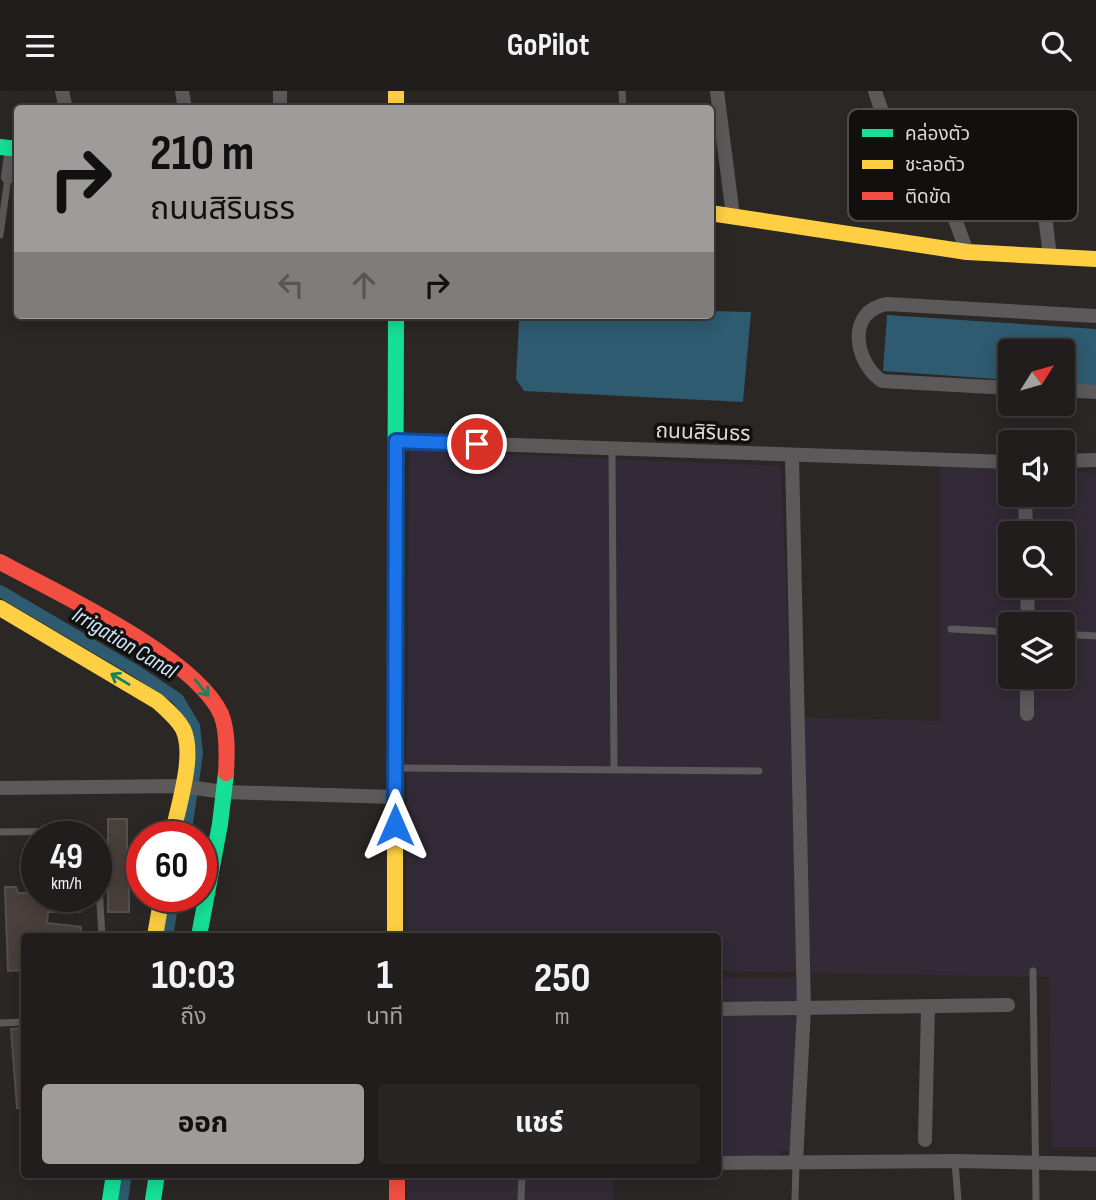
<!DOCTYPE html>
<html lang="th">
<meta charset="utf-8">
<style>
:root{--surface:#201d1c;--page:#282625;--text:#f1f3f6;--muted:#a2a2a3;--line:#3d3b3b;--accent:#9f9b9a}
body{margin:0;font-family:"Sofia Sans Condensed","Noto Sans Thai",sans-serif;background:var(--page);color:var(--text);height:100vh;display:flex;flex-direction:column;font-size:26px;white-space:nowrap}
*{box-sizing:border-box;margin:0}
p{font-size:23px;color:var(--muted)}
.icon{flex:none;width:38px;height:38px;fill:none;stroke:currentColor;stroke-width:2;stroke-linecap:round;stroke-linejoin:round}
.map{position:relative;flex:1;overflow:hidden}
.side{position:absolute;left:21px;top:842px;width:700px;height:245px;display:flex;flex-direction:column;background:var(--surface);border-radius:7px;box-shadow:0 4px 18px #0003,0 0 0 2px var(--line)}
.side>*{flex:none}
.banner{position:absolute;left:14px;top:14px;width:700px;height:214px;border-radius:7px;box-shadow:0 4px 18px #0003,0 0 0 2px var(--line);background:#9f9b9a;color:#111;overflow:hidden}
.needle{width:46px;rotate:53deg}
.fabs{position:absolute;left:998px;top:248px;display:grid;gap:14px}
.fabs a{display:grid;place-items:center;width:77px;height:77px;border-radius:7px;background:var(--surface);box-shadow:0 4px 18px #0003,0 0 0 2px var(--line);font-size:35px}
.speed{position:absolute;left:21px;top:730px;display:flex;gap:14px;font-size:35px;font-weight:700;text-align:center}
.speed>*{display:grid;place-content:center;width:91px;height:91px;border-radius:50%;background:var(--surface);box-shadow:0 4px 18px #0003,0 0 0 2px var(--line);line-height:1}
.speed small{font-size:18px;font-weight:400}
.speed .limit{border:10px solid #d22;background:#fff;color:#111}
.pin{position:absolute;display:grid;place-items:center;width:60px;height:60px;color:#fff;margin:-30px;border:4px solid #fff;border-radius:50%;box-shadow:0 2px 7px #0007}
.me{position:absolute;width:77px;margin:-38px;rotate:0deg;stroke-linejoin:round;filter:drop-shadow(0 0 5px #0008)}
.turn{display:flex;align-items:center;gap:24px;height:147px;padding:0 21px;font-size:32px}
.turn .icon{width:91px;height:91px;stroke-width:2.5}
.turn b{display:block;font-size:49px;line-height:60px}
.lanes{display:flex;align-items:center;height:66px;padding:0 21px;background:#0003;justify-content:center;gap:35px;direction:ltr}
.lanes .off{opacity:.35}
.eta{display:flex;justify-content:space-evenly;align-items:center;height:119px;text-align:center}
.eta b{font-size:42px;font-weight:700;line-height:49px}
.action{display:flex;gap:14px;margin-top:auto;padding:14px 21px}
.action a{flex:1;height:80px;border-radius:7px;background:var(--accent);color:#111;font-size:28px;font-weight:700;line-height:80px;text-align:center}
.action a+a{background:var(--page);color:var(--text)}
header{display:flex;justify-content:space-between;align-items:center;height:91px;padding:0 21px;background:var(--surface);font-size:32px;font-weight:700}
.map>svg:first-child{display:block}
.education{fill:#332a37;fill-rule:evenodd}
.water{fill:#2e5b70}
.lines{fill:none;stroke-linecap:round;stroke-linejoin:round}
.canal{stroke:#2e5b70;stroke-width:12}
.building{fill:#493f3b;stroke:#53504f;stroke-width:2}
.lane{stroke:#5b5959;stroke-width:7}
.street{stroke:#5b5959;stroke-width:14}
.fast{stroke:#16e098;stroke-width:16}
.slow{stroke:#ffcf43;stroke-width:16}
.jam{stroke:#f24e42;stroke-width:16}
.oneway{stroke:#14825a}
.route-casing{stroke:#114b97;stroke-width:18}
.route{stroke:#1a73e8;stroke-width:12}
.labels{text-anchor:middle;stroke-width:7;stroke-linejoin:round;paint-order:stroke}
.street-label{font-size:21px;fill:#dedad9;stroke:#120f0f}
.water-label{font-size:23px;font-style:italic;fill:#cbe9f9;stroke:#120f0f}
.key{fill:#120f0f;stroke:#4f4c4c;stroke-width:2}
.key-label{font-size:19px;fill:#dedad9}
</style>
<header><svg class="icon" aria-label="menu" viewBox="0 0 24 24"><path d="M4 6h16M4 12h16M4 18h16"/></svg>GoPilot<svg class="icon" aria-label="search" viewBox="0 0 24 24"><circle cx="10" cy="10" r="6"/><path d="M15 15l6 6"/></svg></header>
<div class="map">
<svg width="1096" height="1109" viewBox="0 0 1096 1109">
<rect width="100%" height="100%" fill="#2a2725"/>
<!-- education -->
<g class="education">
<path d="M409,359L781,375L801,858L798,626L940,630V375L1010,378V404H1062V381L1096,382V1056H1052L1049,886L718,880V845H406ZM1010,443H1062V495H1010ZM1010,534H1062V586H1010Z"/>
<polygon points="718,887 797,887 800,1061 780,1059 780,1075 718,1075"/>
<rect x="407" y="1083" width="206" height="26"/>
</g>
<!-- water -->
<g class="water">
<polygon points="711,220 751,221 743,311 524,300 516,288 519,231 524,224 710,224"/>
<polygon points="887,224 1096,238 1096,295 1062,292 1062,261 1010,261 1010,289 883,280"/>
</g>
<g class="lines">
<!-- canal -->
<g class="canal">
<polyline points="0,500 136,580 178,608 194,635 197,663 185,746"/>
<polyline points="167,845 174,805"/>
<polyline points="122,1109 126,1083"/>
</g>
</g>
<!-- building -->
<g class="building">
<polygon points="108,728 127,728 127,764 135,764 135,786 129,786 129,821 108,821"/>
<polygon points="5,796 16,796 18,802 37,802 37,805 80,805 80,821 48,821 47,832 81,836 81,845 24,845 24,879 8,880"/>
<polygon points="24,937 24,1017 17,1017 11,938"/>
</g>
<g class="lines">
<!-- lane -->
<g class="lane">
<polyline points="622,0 623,18"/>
<polyline points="0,144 8,87"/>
<polyline points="612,358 614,679"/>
<polyline points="951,538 1010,541"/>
<polyline points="1062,543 1096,545"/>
<polyline points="399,677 759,680"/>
<polyline points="0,741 81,740 95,746"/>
<polyline points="96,747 102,845"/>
<polyline points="1033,880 1036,1109"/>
<polyline points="0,932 24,931"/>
<polyline points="955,1071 958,1109"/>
<polyline points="521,1109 522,1083"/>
<polyline points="795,1109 796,1072"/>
</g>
<!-- street -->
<g class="street">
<polyline points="62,0 66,18"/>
<polyline points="182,0 185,18"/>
<polyline points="717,0 733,125"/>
<polyline points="875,0 888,39 935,96 955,128 967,161"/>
<polyline points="280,18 280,0"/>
<polyline points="8,86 12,57"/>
<polyline points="1042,101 1050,165"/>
<path d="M1010,297L882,290C854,271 846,220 887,213L1096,225"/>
<polyline points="1062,299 1096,301"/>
<polyline points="396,350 1010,371"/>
<polyline points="792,365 804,918 796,1071"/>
<polyline points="1062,370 1096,369"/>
<polyline points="1025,404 1026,443"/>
<polyline points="1027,495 1028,534"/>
<polyline points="1027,623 1027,586"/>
<polyline points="0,697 181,695 224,701 395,706"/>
<polyline points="718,918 1008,914"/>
<polyline points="925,1049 928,916"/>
<polyline points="718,1072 955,1070 1096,1073"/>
</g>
<!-- fast -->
<g class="fast">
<polyline points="0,56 18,58"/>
<polyline points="395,559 396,224"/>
<polyline points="199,845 220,733 226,682"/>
<polyline points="110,1109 114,1083"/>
<polyline points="153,1109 157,1083"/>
</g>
<!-- slow -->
<g class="slow">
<polyline points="396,0 396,18"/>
<polyline points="710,122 967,161 1096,168"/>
<path d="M0,517L157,610C166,618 177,627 183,638C196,665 177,718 172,746"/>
<polyline points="155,845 162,805"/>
<polyline points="395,845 395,559"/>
</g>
<!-- jam -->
<g class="jam">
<path d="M0,471C57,502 194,565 221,623C228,640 227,664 226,682"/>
<polyline points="397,1083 397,1109"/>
</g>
</g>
<!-- one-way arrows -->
<defs><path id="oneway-shaft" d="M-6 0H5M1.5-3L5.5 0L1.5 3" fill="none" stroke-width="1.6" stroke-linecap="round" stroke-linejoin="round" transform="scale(1.75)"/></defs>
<g class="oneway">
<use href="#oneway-shaft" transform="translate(120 588) rotate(-149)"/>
<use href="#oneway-shaft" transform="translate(202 597) rotate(51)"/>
</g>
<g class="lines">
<!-- route casing -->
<g class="route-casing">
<polyline id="route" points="395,734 396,350 477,353"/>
</g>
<!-- route -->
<use href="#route" class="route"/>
</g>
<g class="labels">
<!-- street labels -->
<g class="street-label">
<text transform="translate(703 341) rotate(2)" y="7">ถนนสิรินธร</text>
</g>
<!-- water labels -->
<g class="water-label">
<text transform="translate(125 551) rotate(31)" y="8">Irrigation Canal</text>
</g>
</g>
<!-- legend -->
<rect x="848" y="18" width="230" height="112" rx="10" class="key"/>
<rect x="862" y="38" width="31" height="8" fill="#16e098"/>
<rect x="862" y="69" width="31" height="9" fill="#ffcf43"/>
<rect x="862" y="101" width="31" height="8" fill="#f24e42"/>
<g class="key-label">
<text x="905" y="49">คล่องตัว</text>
<text x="905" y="80">ชะลอตัว</text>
<text x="905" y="112">ติดขัด</text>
</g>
</svg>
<div class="fabs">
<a><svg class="needle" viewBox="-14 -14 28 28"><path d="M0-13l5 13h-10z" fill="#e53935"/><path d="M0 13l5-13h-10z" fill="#a2a2a3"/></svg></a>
<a><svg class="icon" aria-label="sound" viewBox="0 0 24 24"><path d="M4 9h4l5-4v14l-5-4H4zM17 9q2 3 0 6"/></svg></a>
<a><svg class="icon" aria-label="search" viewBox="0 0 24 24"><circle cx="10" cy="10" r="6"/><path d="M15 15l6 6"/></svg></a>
<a><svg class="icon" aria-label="layers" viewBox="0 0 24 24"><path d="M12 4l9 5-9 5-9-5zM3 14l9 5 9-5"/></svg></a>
</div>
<div class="speed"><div>49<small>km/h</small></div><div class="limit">60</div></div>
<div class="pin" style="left:477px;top:353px;background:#d93025"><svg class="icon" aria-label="arrive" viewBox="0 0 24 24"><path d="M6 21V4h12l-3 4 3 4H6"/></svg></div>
<svg class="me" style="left:395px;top:734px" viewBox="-20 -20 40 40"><path d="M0-17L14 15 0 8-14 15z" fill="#1a73e8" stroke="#fff" stroke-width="4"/></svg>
<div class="banner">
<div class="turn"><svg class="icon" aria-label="right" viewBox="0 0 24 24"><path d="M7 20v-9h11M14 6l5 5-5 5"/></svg><div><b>210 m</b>ถนนสิรินธร</div></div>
<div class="lanes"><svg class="icon off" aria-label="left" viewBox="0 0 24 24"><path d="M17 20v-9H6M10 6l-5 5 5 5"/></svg><svg class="icon off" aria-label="ahead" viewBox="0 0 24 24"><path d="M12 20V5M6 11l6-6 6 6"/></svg><svg class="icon" aria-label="right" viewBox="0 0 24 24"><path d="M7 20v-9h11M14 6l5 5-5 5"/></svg></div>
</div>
<section class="side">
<div class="eta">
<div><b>10:03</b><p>ถึง</p></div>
<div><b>1</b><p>นาที</p></div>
<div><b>250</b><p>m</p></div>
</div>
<div class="action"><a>ออก</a><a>แชร์</a></div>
</section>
</div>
